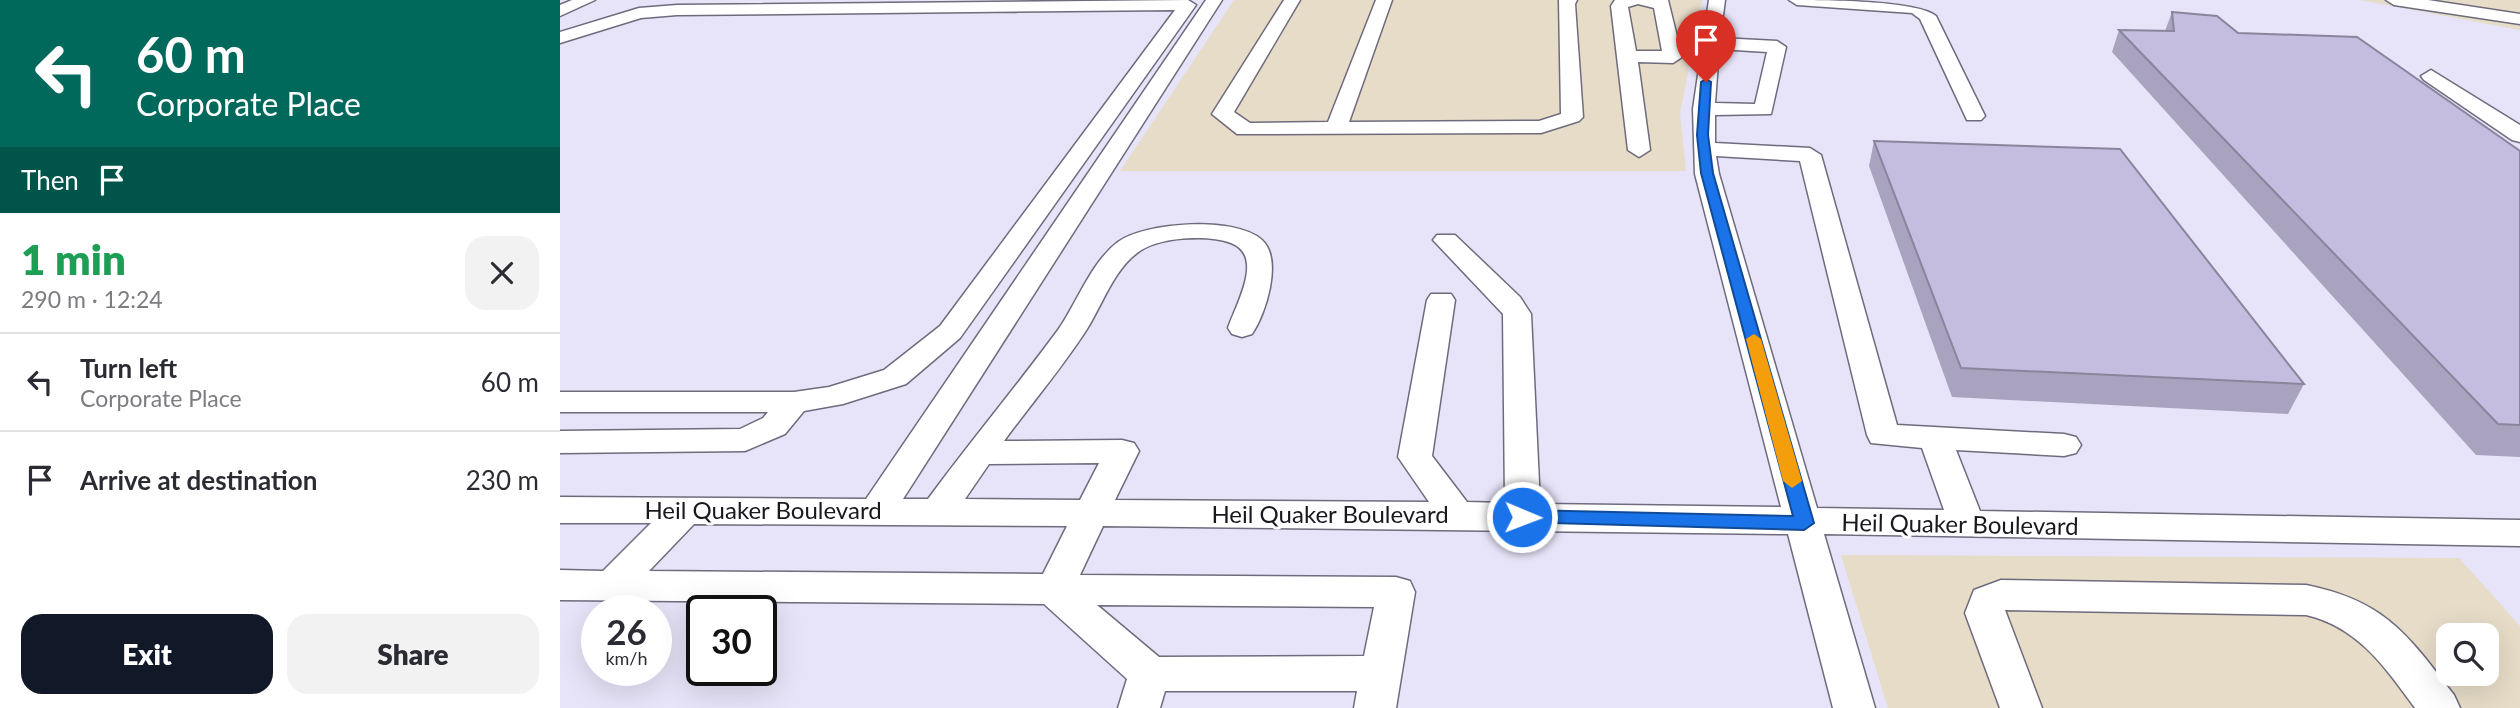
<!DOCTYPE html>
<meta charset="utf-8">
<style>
:root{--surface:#fff;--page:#f2f2f3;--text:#2b2b33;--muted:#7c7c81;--line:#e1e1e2;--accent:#111827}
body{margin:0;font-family:Lato,sans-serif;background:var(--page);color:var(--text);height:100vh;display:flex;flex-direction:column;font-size:26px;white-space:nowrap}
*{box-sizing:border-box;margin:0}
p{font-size:23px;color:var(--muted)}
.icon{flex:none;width:38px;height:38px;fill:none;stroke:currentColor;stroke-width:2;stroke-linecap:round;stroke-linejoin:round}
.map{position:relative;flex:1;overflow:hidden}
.sheet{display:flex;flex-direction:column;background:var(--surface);width:560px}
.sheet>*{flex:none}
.guide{background:#00695c;color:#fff;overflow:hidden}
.buttons{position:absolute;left:1876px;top:623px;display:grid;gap:14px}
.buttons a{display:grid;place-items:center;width:63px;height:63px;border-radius:14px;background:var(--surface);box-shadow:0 7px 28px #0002;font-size:35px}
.speed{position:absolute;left:21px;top:595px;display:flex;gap:14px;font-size:35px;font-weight:700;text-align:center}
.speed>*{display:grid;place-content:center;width:91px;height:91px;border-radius:50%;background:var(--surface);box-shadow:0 7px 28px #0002;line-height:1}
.speed small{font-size:18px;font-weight:400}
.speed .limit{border:4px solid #111;border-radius:10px;background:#fff;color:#111}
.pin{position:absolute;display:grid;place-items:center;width:60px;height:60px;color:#fff;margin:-72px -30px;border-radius:50% 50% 50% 0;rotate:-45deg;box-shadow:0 0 7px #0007}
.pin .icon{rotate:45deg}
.me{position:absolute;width:77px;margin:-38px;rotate:91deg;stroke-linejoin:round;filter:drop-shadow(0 0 5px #0008)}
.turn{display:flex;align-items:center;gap:24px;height:147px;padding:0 21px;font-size:32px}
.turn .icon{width:91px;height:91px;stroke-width:2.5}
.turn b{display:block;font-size:49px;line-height:60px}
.then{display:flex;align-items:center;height:66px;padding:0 21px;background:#0003;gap:14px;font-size:26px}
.round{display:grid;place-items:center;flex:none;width:74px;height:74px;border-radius:21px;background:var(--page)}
.head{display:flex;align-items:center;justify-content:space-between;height:119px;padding:0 21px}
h1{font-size:42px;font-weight:800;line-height:52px;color:#1e9e55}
.action{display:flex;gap:14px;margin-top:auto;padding:14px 21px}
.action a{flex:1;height:80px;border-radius:21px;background:var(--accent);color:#fff;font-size:28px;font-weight:800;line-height:80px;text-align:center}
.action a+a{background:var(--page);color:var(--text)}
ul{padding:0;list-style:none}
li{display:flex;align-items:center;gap:21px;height:98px;padding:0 21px;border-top:2px solid var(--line)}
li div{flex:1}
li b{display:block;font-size:26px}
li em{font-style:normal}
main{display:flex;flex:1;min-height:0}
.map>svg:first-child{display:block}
.industrial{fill:#e6dcc7;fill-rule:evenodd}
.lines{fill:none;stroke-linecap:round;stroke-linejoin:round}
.minor-casing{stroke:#6f6b7d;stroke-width:3}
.minor{fill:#fff;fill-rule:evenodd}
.wall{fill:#a9a3c0}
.building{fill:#c5bddf;stroke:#8a849c;stroke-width:2}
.route{fill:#1a73e8;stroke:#114b97;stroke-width:2}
.slow{fill:#f59e0b}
.labels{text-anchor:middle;stroke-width:6;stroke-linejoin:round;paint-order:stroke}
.near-street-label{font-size:24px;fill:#19181f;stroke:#fff}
</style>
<main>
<section class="sheet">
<div class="guide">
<div class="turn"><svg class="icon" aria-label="left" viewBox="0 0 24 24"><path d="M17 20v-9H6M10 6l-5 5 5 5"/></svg><div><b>60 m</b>Corporate Place</div></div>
<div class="then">Then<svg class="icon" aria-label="arrive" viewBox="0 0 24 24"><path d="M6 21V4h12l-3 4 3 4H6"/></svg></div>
</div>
<div class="head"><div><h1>1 min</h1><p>290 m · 12:24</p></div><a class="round"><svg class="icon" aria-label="close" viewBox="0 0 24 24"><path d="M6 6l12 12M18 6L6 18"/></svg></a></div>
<ul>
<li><svg class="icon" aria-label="left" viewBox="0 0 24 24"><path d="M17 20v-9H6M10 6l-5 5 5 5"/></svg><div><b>Turn left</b><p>Corporate Place</p></div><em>60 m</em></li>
<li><svg class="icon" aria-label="arrive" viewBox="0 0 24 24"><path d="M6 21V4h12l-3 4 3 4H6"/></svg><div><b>Arrive at destination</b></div><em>230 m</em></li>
</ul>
<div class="action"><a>Exit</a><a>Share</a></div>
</section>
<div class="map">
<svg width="1960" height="708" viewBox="0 0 1960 708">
<rect width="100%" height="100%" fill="#e7e3f8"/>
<!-- industrial -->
<g class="industrial">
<polygon points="674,0 1142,0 1120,114 1126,171 560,171"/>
<polygon points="1800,0 1960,0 1960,30"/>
<path d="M1281,555L1899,558L1960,626V708H1328ZM1888,635H1927V674H1888Z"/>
</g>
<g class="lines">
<!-- minor casing -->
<g class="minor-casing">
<g id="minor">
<polygon points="12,0 35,0 0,16 0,5"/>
<polygon points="628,0 636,5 400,338 346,384 283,404 244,411 225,434 185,451 0,453 0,431 180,429 203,418 208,412 0,412 0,392 234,392 269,387 324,370 380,326 615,10 117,15 81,18 0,43 0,32 79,8 117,5"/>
<path d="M646,0H662L343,499H368C410,442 456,387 498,330C517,303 531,262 558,242C585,222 676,216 702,240C723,259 706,314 692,334L682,337L672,334L668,328C676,304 705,256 671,243C647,234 597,237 577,253C554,270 542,305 527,329C502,368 471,404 444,441L562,440L574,443L579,451L555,500L869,502L838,457L867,300L871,294H891L895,300L872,456L907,502L945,503L943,314L873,240L877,235H895L960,297L971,314L980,504L1221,507L1135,174L1133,109L1149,0H1165L1160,38L1217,41L1226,47L1211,114L1155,115V143L1250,148L1261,155L1337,425L1504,434L1516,437L1521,445L1516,453L1504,456L1396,450L1420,511L1960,520V546L1264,534L1315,708H1273L1228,534L543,526L520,575L836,577L850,581L855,592L836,708H794L797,691H605L600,708H558L567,679L484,604L0,600V570L43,571L91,523H0V497L306,499ZM1159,49L1207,52L1195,104L1155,103ZM1156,156L1240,161L1307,435L1311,443L1362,448L1384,510L1257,508L1159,174ZM539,463L520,500L405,499L429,464ZM134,524L507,526L483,574L89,571ZM537,605L814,607L804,656L599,657Z"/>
<polygon points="724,0 740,0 674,112 690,123 768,122 816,0 832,0 789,122 979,121 1001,114 999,0 1017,0 1015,4 1023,117 1019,121 981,133 677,134 652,114"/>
<path d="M1055,0H1108L1122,57L1113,63L1078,62L1090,150L1079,157L1068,150L1051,6ZM1078,4L1094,8L1102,51H1076L1068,7Z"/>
<path d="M1229,0C1261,0 1357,0 1376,16L1425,116L1421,120H1407L1360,19L1352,13L1237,5Z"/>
<polygon points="1826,0 1868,0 1960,14 1960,24 1834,5"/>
<polygon points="1871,70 1960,125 1960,142 1952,140 1864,80 1861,76"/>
<path d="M1441,580L1746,585C1825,601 1847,634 1894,695L1900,708H1855C1825,667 1798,627 1746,615L1445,610L1482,708H1440L1405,613L1414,590Z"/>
</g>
</g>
<!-- minor -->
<use href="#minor" class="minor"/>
</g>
<!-- wall -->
<g class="wall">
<polygon points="1612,12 1678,33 1960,151 1960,457 1916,455 1552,52 1559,30 1605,31"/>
<polygon points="1314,141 1744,384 1728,414 1392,397 1309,166"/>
</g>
<!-- building -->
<g class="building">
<polygon points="1612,12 1657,16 1678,33 1797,37 1960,151 1960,425 1938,424 1559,30 1614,31"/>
<polygon points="1314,141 1560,149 1744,384 1401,368"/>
</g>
<!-- route -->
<polygon class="route" points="1146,79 1151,82 1148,135 1153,173 1254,523 1244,530 956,522 953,517 956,512 962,510 1233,516 1141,173 1137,135 1141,82"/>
<!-- slow -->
<polygon class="slow" points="1194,334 1201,339 1242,481 1232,488 1223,481 1186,339"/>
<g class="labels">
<!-- near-street labels -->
<g class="near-street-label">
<text x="203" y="519">Heil Quaker Boulevard</text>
<text x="770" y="523">Heil Quaker Boulevard</text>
<text transform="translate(1400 525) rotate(1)" y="8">Heil Quaker Boulevard</text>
</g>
</g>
</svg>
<div class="buttons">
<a><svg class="icon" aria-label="search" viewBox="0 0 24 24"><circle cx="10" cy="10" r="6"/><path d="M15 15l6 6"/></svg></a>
</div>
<div class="speed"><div>26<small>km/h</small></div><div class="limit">30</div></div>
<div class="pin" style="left:1146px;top:82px;background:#d93025"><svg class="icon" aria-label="arrive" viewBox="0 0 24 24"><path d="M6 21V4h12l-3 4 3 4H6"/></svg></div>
<svg class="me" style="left:962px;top:517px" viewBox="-20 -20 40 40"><circle r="17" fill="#1a73e8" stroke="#fff" stroke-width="3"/><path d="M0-11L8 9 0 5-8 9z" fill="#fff"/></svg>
</div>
</main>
